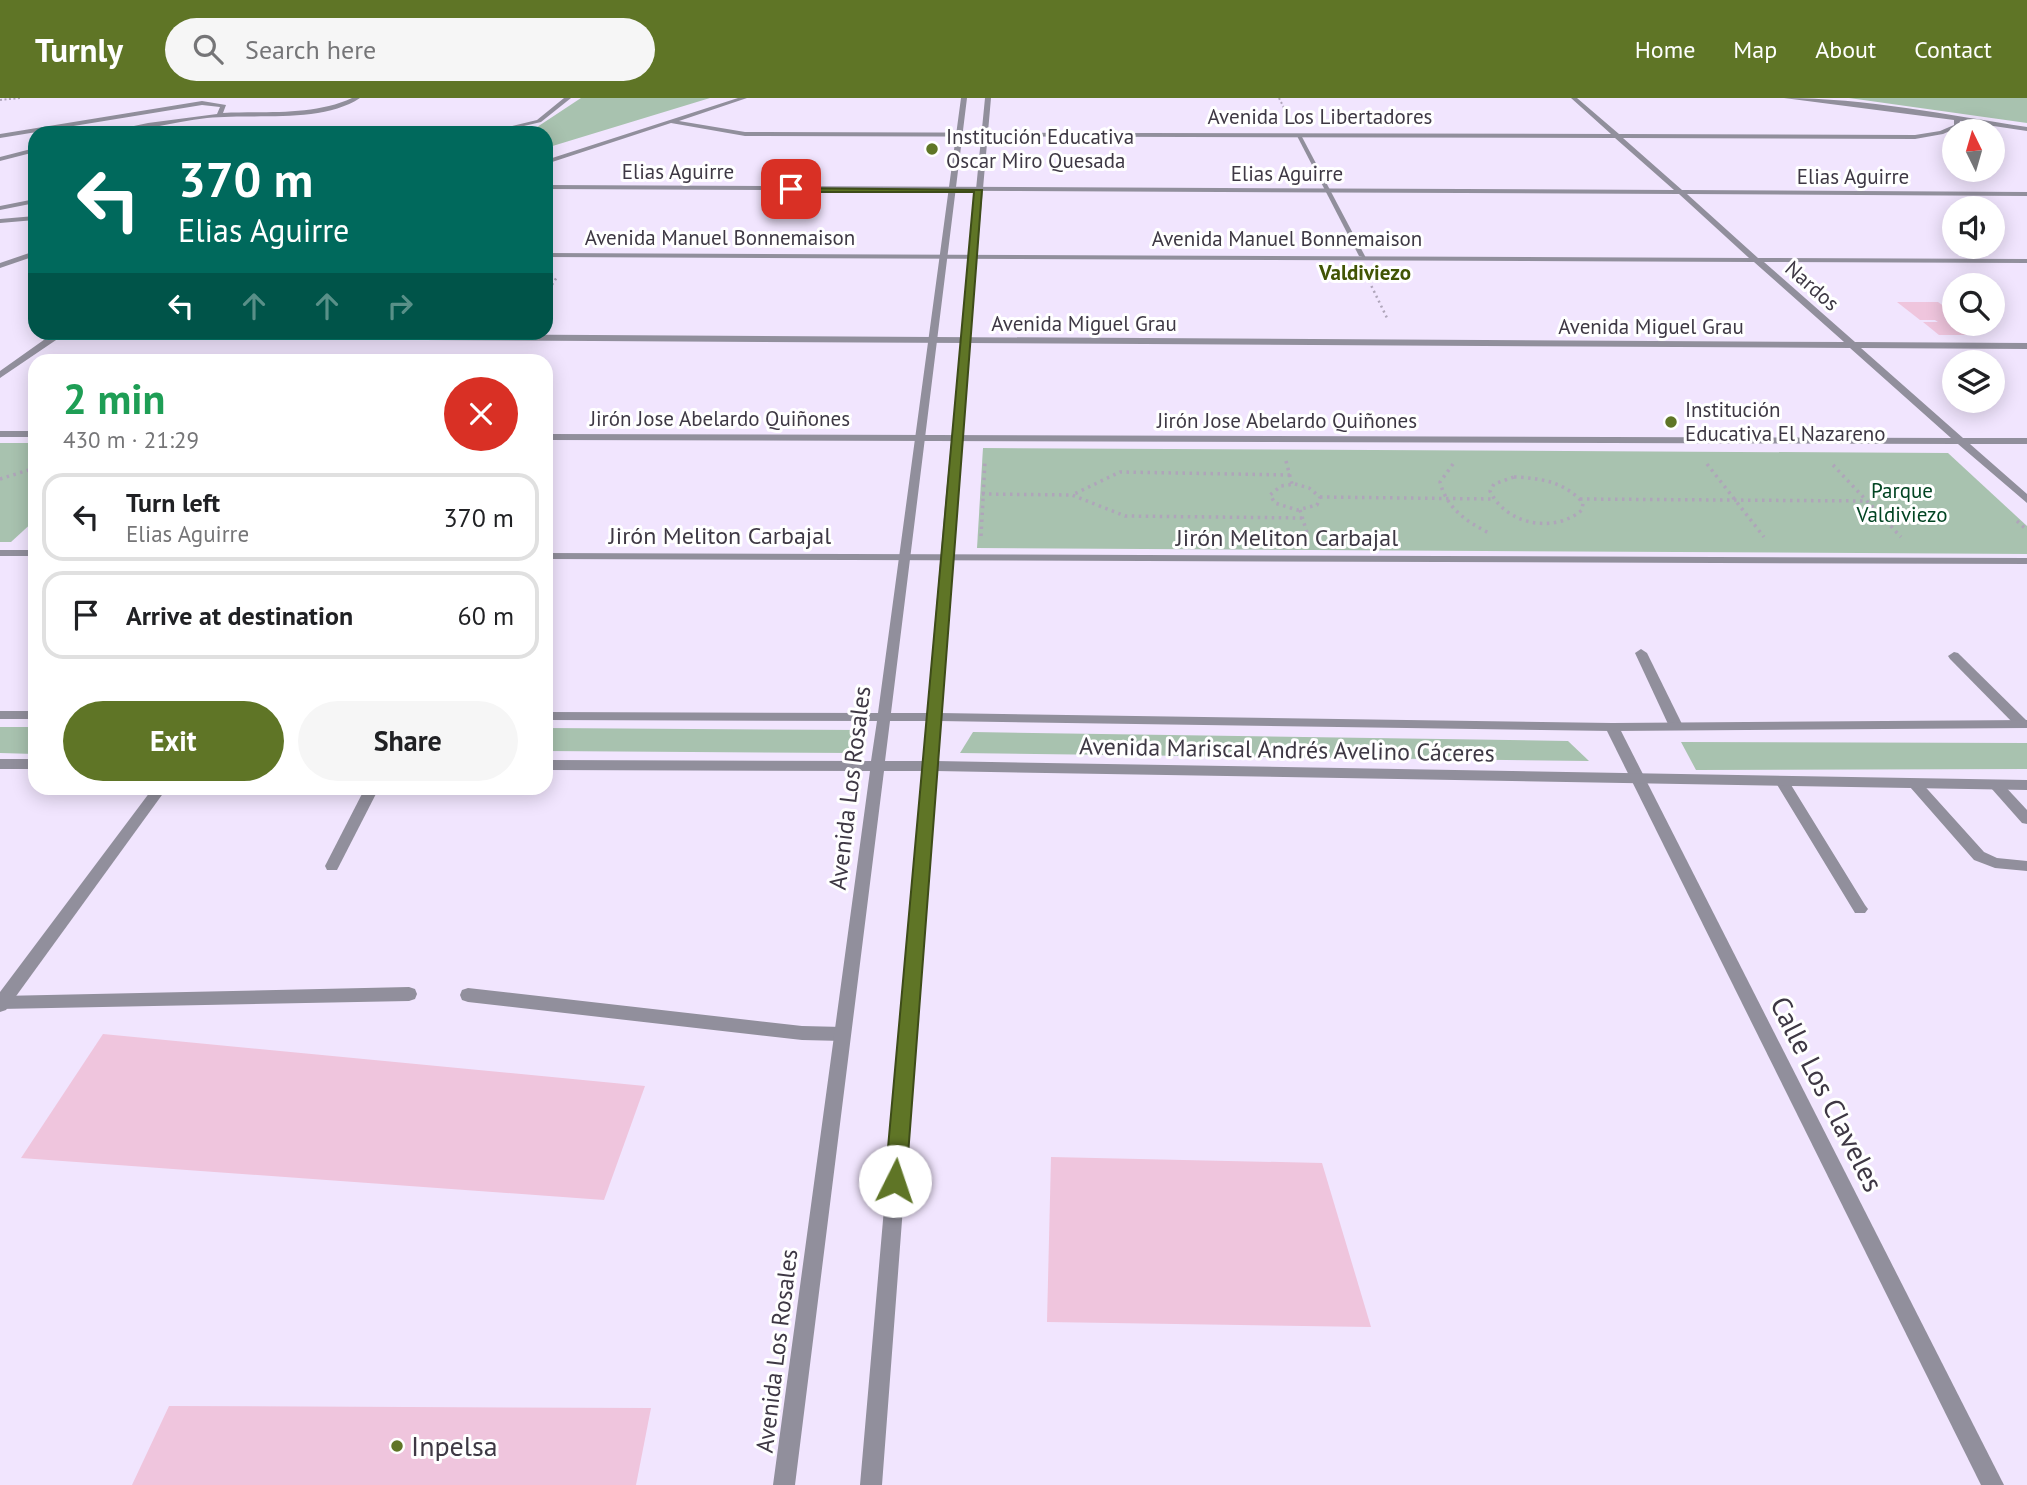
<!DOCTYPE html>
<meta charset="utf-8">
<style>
:root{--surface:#fff;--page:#f6f6f6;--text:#202124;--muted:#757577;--line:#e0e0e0;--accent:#5f7526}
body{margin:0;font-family:"PT Sans",sans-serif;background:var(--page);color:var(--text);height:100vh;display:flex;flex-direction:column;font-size:26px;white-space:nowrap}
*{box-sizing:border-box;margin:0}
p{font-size:23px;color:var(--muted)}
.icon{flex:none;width:38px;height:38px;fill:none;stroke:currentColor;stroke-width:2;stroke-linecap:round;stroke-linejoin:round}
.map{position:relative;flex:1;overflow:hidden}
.details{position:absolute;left:28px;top:256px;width:525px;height:441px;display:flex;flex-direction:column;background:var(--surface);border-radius:21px;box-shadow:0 4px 18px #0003}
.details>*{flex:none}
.guide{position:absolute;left:28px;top:28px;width:525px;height:214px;border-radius:21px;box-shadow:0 4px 18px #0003;background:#00695c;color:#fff;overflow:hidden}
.needle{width:46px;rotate:355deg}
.fabs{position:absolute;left:1942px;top:21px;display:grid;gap:14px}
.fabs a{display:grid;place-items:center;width:63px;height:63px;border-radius:50%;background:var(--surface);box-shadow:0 4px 18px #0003;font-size:35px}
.pin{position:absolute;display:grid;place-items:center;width:60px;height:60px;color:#fff;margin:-30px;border-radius:14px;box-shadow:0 4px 10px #0006}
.me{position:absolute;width:77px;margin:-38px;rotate:4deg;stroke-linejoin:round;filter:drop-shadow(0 0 5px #0008)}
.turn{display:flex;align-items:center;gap:24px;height:147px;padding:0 35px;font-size:32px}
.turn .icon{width:91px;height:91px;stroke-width:2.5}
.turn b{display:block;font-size:49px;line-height:60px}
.lanes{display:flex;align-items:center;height:66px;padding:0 35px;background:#0003;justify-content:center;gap:35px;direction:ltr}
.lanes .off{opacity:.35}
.round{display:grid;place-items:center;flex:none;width:74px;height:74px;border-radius:37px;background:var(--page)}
.headline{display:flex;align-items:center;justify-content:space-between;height:119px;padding:0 35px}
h1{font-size:42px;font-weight:800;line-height:52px;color:#1e9e55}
.action{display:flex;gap:14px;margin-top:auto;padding:14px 35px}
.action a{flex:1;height:80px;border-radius:42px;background:var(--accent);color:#fff;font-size:28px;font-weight:800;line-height:80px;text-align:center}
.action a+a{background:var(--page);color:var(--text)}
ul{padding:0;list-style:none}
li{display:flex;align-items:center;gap:21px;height:88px;margin:0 14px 10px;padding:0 21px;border:4px solid var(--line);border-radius:21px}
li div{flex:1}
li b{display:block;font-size:26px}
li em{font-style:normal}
header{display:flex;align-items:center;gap:42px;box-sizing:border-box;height:98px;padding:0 35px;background:var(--accent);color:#fff}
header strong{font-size:33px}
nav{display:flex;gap:38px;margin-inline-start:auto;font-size:24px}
.search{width:490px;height:63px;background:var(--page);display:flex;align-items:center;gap:18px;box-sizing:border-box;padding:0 24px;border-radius:38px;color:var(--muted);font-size:26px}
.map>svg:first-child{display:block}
.green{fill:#a8c2af}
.building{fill:#efc5dd}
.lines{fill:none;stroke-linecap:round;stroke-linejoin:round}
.path-far2{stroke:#afa5ba;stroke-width:2;stroke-dasharray:2 2.5;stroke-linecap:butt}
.path-far1{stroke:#afa5ba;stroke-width:2.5;stroke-dasharray:2 3.5;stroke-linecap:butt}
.path{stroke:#afa5ba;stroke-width:3.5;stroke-dasharray:2.5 4.5;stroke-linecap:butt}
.service{fill:#918f9c;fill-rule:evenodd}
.pedestrian{fill:#918f9c;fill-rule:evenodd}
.minor{fill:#918f9c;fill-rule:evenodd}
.tertiary{fill:#918f9c;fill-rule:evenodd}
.route{fill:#5f7526;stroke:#3e4c19;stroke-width:2}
.poi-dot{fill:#5f7526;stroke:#fff;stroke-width:2.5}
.labels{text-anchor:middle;stroke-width:6;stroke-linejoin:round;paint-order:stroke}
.far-street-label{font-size:21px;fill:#3e3844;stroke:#fff}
.far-poi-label{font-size:21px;fill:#3e3844;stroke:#fff;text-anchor:start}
.far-neighbourhood-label{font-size:21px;font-weight:bold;fill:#415404;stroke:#fff}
.far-park-label{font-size:21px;fill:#024523;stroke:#fff}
.street-label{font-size:24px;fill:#3e3844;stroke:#fff}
.near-street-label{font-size:28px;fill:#3e3844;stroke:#fff}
.near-poi-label{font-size:28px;fill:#3e3844;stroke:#fff;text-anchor:start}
</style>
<header>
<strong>Turnly</strong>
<div class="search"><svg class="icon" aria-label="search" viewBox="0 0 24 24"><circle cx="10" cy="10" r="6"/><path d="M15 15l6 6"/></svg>Search here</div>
<nav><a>Home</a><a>Map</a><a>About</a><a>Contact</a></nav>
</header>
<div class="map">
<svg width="2027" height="1387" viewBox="0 0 2027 1387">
<rect width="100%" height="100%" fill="#f1e5fe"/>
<!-- green -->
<g class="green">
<polygon points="581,0 710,0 546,50 546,35 528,35"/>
<polygon points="1849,0 2027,0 2027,25"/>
<polygon points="0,345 35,345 35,422 11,444 0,444"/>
<polygon points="983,350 1948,355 2027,428 2027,456 977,450"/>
<polygon points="0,629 35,629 35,656 0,655"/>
<polygon points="546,630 860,632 853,655 546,653"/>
<polygon points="973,634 1568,643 1589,663 960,655"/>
<polygon points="1681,644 2027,645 2027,671 1696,672"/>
</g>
<!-- building -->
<g class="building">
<polygon points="1897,204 1938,204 1955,216 1955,222 1945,222 1967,226 1982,237 1939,237 1923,224 1938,224 1935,222 1920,222"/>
<polygon points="103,936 645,988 604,1102 21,1060"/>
<polygon points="1051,1059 1322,1065 1371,1229 1047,1224"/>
<polygon points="169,1308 651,1310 636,1387 132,1387"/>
</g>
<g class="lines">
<!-- path-far2 -->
<g class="path-far2">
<polyline points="1279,0 1286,14"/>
<polyline points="0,2 20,0"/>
<polyline points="335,35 350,33"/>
</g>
<!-- path-far1 -->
<g class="path-far1">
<polyline points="1369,183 1388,222"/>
<polyline points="546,196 557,179"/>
</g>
<!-- path -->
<g class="path">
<polyline points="1286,363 1292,386"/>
<path d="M1453,366L1440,384C1447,411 1467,424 1491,436"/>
<polyline points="1707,366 1764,439"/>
<polyline points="1833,367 1901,439"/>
<polyline points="1290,377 1120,374 1072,397 1125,418 1302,420"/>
<path d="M1514,379C1541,380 1565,384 1583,405L1582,412C1554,436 1506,427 1490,393L1494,386Z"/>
<polyline points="0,381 35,370"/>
<polygon points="1295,386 1309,390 1320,399 1317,407 1297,412 1275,405 1270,397 1281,388"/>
<polyline points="982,396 1072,397"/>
<polyline points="1320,399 1492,401"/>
<polyline points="1580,401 1867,403"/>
<polyline points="1300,412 1308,438"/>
<polyline points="2017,423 2027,432"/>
<polyline points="981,438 985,363"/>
</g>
<!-- service -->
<g class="service">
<polygon points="1641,551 1647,555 1682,626 1680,629 1675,630 1668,626 1635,555"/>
<polygon points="1954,554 1958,555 2027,623 2027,629 2017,629 1950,561 1948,558"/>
<polygon points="1783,680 1788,682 1865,807 1868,811 1865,815 1855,815 1776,685"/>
<polygon points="1915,681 1920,683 1984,754 1997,760 2027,763 2027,773 1995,770 1974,762 1910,689 1908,686 1910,683"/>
<polygon points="1996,682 2001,684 2027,712 2027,726 2022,725 1991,690 1989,687"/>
<polygon points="365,690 379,690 337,772 327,772 325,768"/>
<polygon points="409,889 415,891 417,896 415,901 409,903 0,911 1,898"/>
<polygon points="468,890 802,928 843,929 849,931 851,936 849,941 843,943 802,942 468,904 462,902 460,897 462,892"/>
</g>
<!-- pedestrian -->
<polygon class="pedestrian" points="1296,36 1301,37 1366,160 1359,158"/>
<!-- minor -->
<g class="minor">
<path d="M352,0H360C321,26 252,15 207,20C172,24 136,35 101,35L148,25L217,16L220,9L202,7L0,40V36L202,3L226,7L223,15C265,13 313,18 352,0Z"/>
<polygon points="564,0 571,0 541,24 494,35 483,35 537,22"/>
<path d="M738,0H747L679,23L745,34L1611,36L1571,0H1577L1619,36L1915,37L1940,33L1954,27V22L1784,0C1866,0 1947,17 2027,29V33L1960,23L1959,29L1943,36L1915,41L1623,40L1682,92L2027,94V98L1687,96L1758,160L2027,161V165L1764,164L1855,244L2027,245V251L1861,250L1963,340H2027V346H1970L2027,396V405L1958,346L546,342V336L1951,340L1850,250L59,240L0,280V273L55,234L1844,244L1754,164L546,159V155L1749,160L1679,96L546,91V87L1674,92L1615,40L745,38L671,25L546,66V62Z"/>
<polygon points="35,50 35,54 0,63 0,59"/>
<polygon points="35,101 35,105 0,112 0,108"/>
<polygon points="35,118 35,122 0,125 0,121"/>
<polygon points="35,153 35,158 0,170 0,165"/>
<rect x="0" y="333" width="35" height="6"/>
<rect x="0" y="452" width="35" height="6"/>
<polygon points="546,455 2027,460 2027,466 546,461"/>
<polygon points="1612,625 1619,629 2004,1387 1981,1387 1605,629"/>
<polygon points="153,690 167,690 6,912 0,914 0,894"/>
</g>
<!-- tertiary -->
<g class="tertiary">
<path d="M961,0H967L891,615H927L946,396L985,0H991L956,396L940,615L1612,625L2027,622V630L1612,633L939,623L936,663L2027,682V692L936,673L882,1387H860L922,673H884L795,1387H773L870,673L546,672V662L871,663L877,623L546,622V614L878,615ZM890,623H926L923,663H885Z"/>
<rect x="0" y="613" width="35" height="8"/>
<rect x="0" y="661" width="35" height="10"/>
</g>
</g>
<!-- route -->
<polygon class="route" points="788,90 982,92 906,1083 903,1090 895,1093 888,1090 885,1083 974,94 791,94"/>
<!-- markers -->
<g class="poi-dot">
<circle cx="932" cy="51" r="7"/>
<circle cx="1671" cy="324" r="7"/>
<circle cx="397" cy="1348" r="7"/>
</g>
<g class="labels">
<!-- far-street labels -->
<g class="far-street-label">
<text x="1320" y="26">Avenida Los Libertadores</text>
<text x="678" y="81">Elias Aguirre</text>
<text x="1287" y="83">Elias Aguirre</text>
<text x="1853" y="86">Elias Aguirre</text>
<text x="720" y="147">Avenida Manuel Bonnemaison</text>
<text x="1287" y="148">Avenida Manuel Bonnemaison</text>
<text transform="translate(1812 188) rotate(41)" y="7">Nardos</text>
<text x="1084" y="233">Avenida Miguel Grau</text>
<text x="1651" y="236">Avenida Miguel Grau</text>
<text x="720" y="328">Jirón Jose Abelardo Quiñones</text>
<text x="1287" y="330">Jirón Jose Abelardo Quiñones</text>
</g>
<!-- far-poi labels -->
<g class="far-poi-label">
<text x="946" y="46">Institución Educativa<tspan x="946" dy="24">Oscar Miro Quesada</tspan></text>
<text x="1685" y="319">Institución<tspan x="1685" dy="24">Educativa El Nazareno</tspan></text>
</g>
<!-- far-neighbourhood labels -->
<g class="far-neighbourhood-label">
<text x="1365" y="182">Valdiviezo</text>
</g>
<!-- far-park labels -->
<g class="far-park-label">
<text x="1902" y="400">Parque<tspan x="1902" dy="24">Valdiviezo</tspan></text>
</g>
<!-- street labels -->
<g class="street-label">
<text x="720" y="446">Jirón Meliton Carbajal</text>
<text x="1287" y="448">Jirón Meliton Carbajal</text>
<text transform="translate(1287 652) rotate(1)" y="8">Avenida Mariscal Andrés Avelino Cáceres</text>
<text transform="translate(850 690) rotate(-83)" y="8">Avenida Los Rosales</text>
<text transform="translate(777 1253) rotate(-83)" y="8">Avenida Los Rosales</text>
</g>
<!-- near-street labels -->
<g class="near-street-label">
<text transform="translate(1827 996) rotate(63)" y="10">Calle Los Claveles</text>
</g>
<!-- near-poi labels -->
<g class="near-poi-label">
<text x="411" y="1358">Inpelsa</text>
</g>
</g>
</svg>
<div class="fabs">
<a><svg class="needle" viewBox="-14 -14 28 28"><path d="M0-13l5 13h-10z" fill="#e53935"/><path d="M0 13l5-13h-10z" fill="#757577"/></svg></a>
<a><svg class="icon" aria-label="sound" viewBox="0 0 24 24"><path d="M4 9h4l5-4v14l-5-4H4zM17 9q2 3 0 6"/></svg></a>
<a><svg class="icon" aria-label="search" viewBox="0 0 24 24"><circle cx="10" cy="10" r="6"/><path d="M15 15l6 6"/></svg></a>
<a><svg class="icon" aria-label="layers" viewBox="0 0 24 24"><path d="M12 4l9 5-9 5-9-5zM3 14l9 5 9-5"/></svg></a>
</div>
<div class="pin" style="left:791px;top:91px;background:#d93025"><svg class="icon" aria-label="arrive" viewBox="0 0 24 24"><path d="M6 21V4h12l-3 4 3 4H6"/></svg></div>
<svg class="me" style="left:895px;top:1083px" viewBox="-20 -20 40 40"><circle r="19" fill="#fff"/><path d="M0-13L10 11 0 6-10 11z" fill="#5f7526"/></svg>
<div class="guide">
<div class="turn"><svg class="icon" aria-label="left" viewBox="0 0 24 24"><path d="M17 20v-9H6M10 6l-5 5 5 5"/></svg><div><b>370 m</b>Elias Aguirre</div></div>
<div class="lanes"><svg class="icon" aria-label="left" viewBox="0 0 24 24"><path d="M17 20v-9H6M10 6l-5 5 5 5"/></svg><svg class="icon off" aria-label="ahead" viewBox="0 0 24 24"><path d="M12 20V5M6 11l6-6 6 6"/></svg><svg class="icon off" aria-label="ahead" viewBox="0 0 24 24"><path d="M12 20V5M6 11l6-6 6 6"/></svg><svg class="icon off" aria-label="right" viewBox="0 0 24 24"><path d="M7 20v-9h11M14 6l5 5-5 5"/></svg></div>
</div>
<section class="details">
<div class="headline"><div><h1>2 min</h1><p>430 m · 21:29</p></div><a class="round" style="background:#d93025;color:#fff"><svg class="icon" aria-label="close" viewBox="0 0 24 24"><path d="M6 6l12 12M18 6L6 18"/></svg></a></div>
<ul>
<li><svg class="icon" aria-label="left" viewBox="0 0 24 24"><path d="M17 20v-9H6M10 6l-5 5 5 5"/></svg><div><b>Turn left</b><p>Elias Aguirre</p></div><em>370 m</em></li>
<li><svg class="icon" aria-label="arrive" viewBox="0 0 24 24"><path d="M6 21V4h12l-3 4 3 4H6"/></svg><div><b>Arrive at destination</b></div><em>60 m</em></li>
</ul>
<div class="action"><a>Exit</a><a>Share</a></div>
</section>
</div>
